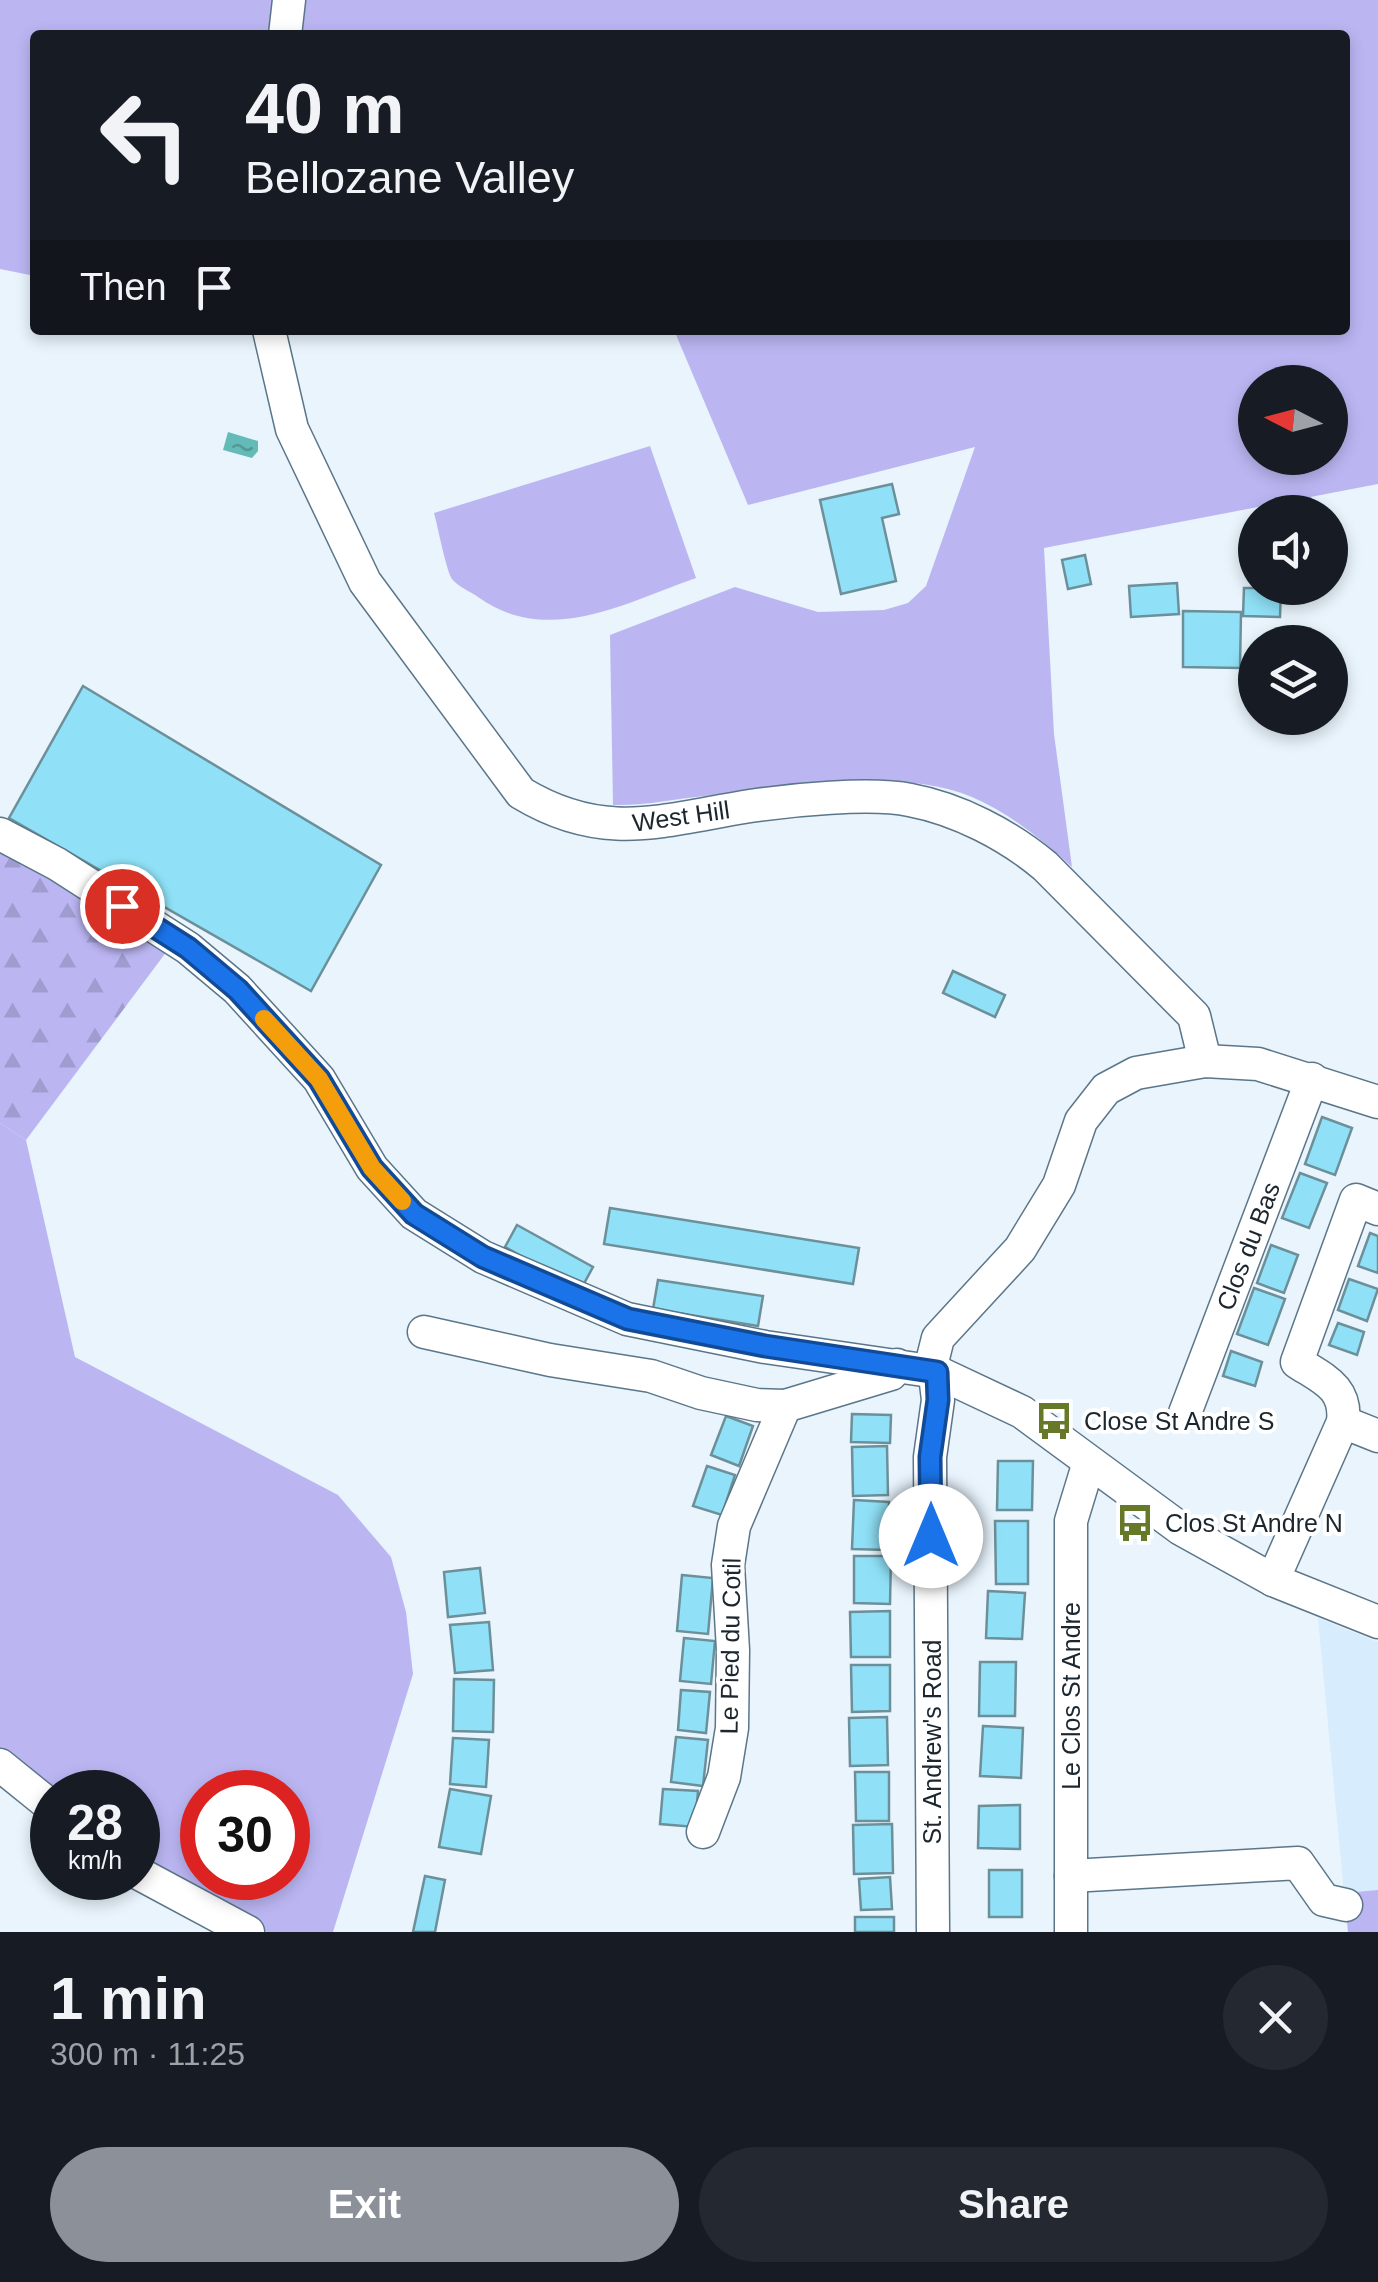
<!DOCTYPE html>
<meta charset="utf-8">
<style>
:root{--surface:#171b24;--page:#242831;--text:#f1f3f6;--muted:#9ea1a6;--accent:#8c9099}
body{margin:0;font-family:Arial,sans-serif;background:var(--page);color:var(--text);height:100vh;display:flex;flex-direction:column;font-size:38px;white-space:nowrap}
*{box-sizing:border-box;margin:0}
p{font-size:32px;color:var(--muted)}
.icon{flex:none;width:55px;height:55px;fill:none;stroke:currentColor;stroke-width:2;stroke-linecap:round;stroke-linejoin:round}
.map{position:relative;height:1932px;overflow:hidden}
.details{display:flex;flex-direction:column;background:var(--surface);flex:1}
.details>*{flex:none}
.banner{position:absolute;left:30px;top:30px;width:1320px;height:305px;border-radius:10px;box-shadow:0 5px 15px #0003;background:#171b24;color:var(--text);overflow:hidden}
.needle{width:65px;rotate:276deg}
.controls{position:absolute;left:1238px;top:365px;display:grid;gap:20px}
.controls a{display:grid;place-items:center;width:110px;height:110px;border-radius:50%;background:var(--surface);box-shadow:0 5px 15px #0003;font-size:50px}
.speed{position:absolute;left:30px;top:1770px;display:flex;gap:20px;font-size:50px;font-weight:700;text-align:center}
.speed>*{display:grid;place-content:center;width:130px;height:130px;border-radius:50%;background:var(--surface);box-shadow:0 5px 15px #0003;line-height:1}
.speed small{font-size:25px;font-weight:400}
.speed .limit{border:15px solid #d22;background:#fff;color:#111}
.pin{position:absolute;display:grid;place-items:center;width:85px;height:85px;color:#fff;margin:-42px;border:5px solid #fff;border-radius:50%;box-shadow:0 2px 10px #0007}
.me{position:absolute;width:110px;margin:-55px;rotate:0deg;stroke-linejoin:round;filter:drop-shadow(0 0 8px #0008)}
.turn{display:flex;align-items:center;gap:35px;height:210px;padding:0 50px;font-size:45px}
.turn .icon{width:130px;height:130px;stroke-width:2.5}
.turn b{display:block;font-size:70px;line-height:85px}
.then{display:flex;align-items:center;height:95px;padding:0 50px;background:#0003;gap:20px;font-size:38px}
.round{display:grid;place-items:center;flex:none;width:105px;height:105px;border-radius:52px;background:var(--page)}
.headline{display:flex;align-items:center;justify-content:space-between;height:170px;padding:0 50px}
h1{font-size:60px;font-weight:700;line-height:75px}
.action{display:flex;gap:20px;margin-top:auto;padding:20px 50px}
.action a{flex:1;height:115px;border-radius:60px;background:var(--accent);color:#fff;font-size:40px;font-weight:700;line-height:115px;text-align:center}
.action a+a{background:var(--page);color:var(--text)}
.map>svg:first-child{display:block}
.built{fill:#d7ecfc}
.green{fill:#bbb6f2;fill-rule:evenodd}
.forest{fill:url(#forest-firs)}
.water{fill:url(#water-ripples)}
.building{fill:#90e1f7;stroke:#6c909a;stroke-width:2.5}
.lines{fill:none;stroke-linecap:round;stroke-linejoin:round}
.minor-casing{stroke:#5b7689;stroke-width:35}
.minor{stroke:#fff;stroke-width:32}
.route-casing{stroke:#114b97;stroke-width:25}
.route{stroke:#1a73e8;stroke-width:18}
.slow{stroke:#f59e0b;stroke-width:18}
.labels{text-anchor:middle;stroke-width:8;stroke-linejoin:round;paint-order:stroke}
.street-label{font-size:25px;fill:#1b262e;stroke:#fff}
.poi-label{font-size:25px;fill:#1b262e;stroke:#fff;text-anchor:start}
</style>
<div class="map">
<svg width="1378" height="1932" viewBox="0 0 1378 1932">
<defs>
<pattern id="forest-firs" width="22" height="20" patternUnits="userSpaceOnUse" patternTransform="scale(2.5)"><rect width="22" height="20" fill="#bbb6f2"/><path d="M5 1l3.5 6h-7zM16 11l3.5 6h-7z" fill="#a09cd0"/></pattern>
<pattern id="water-ripples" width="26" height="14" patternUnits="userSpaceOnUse" patternTransform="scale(2.5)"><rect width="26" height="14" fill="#63bbb8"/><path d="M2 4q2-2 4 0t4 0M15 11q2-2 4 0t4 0" fill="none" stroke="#519896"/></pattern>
</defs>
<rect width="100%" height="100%" fill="#e9f4fd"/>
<!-- built -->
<polygon class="built" points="1318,1618 1378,1642 1378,1890 1344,1893"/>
<!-- green -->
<g class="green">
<polygon points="0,0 277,0 275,35 35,35 35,276 0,269"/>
<path d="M301,0H1378V484L1044,548L1054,734L1072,867C1041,839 1011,814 972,797C899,766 782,786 705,796C674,799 645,806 613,805L610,635L735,587L818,612L884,610L908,603L926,586L975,447L748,505L674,330H1345V35H298ZM1255,382H1330V458H1255Z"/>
<path d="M650,446L696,578C625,603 547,647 478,597C471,592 457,586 452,579C446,570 438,527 434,513Z"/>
<path d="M0,1123L26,1140L75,1357L338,1495L391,1557L406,1612L413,1674L333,1932H267L141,1867L138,1865V1792H52L0,1755ZM202,1792H288V1878H202Z"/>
<polygon points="1378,1890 1378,1932 1348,1932 1344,1893"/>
</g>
<!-- forest -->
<polygon class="forest" points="0,848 57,875 167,951 26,1140 0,1123"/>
<!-- water -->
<polygon class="water" points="228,432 258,441 258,451 252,458 223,450"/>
<!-- building -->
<g class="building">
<polygon points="892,484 899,514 882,518 896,581 841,594 820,500"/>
<polygon points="1085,555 1091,584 1068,589 1062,560"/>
<polygon points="1177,583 1179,614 1131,617 1129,586"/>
<polygon points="1244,588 1281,588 1280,617 1243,616"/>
<polygon points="1183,611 1241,612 1240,668 1183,667"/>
<polygon points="83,686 381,865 311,991 9,818"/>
<polygon points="953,971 1005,995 995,1017 943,993"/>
<polygon points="1322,1117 1352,1128 1335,1175 1305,1164"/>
<polygon points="1300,1173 1327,1183 1309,1228 1282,1218"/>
<polygon points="610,1208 859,1248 853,1284 604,1244"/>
<polygon points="517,1225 593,1267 581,1289 505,1247"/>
<polygon points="1370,1233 1378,1236 1378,1273 1358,1266"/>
<polygon points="1271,1245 1298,1255 1284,1293 1257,1283"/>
<polygon points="1349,1279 1378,1289 1367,1321 1338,1310"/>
<polygon points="658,1280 763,1296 758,1326 653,1309"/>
<polygon points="1254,1288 1285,1299 1268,1345 1237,1334"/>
<polygon points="1338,1323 1364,1332 1357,1355 1329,1345"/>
<polygon points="1231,1351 1262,1362 1255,1386 1223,1376"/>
<polygon points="852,1414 891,1415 890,1443 851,1442"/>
<polygon points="726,1416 753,1426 739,1466 711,1455"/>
<polygon points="887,1446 888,1495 853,1496 852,1447"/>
<polygon points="998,1461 1033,1461 1032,1510 997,1510"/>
<polygon points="707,1466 735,1475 722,1515 693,1506"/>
<polygon points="854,1500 889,1502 888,1550 852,1549"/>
<polygon points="995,1521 1028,1521 1028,1584 996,1584"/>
<polygon points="854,1556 891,1556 890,1604 854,1603"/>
<polygon points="480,1568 485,1613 448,1617 444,1572"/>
<polygon points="682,1575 713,1578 708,1634 677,1631"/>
<polygon points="988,1591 1025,1593 1022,1639 986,1638"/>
<polygon points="890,1611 890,1657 851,1657 850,1612"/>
<polygon points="489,1622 493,1670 455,1673 450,1625"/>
<polygon points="684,1638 715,1641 711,1684 680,1681"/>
<polygon points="980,1662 1016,1662 1015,1716 979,1716"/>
<polygon points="851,1665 890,1665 890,1711 852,1712"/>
<polygon points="454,1679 494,1680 493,1732 453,1731"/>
<polygon points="681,1690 710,1692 706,1733 678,1730"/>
<polygon points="887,1717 888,1765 850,1766 849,1718"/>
<polygon points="983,1726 1023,1728 1021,1778 980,1776"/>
<polygon points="676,1737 708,1740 703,1786 671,1782"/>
<polygon points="453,1738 489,1740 486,1787 450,1784"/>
<polygon points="855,1772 889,1772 889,1821 856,1821"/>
<polygon points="450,1789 491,1796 481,1854 439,1847"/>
<polygon points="663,1789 698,1791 695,1827 660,1824"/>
<polygon points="1020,1805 1020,1849 978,1848 979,1806"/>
<polygon points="892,1824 893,1873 854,1874 853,1825"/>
<rect x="989" y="1870" width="33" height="47"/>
<polygon points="425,1876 445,1880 435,1932 413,1932"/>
<polygon points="890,1877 892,1909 861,1910 859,1879"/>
<rect x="855" y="1917" width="39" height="15"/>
</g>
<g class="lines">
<!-- minor casing -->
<g class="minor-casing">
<g id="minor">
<polyline points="285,35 289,0"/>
<path d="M269,330L292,429L365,582L521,793C604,843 662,820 750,806C790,800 871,792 910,800C958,809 1008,835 1045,866L1194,1016L1205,1061"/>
<polyline points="0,834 57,864 188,948 237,989 319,1079 372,1168 414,1214 483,1257 627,1319 765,1347 937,1372 1022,1412 1181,1529 1273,1580 1378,1622"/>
<polyline points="424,1332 550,1360 651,1376 701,1393 757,1405 785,1406 891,1374 897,1365"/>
<polyline points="1185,1413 1312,1079"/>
<polyline points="1343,1422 1378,1436"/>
<path d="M1273,1580L1343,1422C1347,1387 1323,1379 1297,1362L1356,1200L1378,1209"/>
<polyline points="0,1765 52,1807"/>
<polyline points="703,1832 724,1777 732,1728 733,1650 728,1565 734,1526 785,1406"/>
<polyline points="138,1873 248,1932"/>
<polyline points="1071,1876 1298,1863 1324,1900 1346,1905"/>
<polyline points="933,1932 930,1457 938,1400 933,1358 938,1338 1020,1249 1059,1185 1081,1121 1106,1089 1136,1073 1205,1061 1258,1064 1378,1102"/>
<polyline points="1071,1932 1071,1521 1089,1462"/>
</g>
</g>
<!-- minor -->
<use href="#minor" class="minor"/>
</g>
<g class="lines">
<!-- route casing -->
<g class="route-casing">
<polyline id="route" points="122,906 188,948 238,990 319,1079 372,1168 414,1214 483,1257 628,1319 765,1346 937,1372 938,1400 930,1457 931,1536"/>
</g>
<!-- route -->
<use href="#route" class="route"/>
<!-- slow -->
<polyline class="slow" points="264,1019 319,1079 372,1168 402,1201"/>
</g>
<!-- icons -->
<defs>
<g id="bus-bare" transform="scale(3)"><path d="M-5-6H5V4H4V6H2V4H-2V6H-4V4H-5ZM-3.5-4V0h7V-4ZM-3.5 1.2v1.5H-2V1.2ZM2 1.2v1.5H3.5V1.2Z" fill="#657929" stroke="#fff" stroke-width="2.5" paint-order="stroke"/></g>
</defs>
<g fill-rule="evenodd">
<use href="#bus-bare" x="1054" y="1421"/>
<use href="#bus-bare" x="1135" y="1523"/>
</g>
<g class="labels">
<!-- street labels -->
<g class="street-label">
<text transform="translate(681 816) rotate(-8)" y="9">West Hill</text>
<text transform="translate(1248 1246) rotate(-69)" y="9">Clos du Bas</text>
<text transform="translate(730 1646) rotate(-89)" y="9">Le Pied du Cotil</text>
<text transform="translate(1071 1696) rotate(-90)" y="9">Le Clos St Andre</text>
<text transform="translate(932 1742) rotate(-90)" y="9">St. Andrew's Road</text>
</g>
<!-- poi labels -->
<g class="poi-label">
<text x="1084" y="1430">Close St Andre S</text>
<text x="1165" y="1532">Clos St Andre N</text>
</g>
</g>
</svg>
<div class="controls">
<a><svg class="needle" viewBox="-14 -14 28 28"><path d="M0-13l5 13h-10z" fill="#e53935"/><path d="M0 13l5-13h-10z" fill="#9ea1a6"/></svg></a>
<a><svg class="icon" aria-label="sound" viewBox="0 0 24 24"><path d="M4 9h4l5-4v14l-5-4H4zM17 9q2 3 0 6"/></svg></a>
<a><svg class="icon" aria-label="layers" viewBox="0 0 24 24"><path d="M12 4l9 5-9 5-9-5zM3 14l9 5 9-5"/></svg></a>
</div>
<div class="speed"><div>28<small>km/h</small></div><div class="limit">30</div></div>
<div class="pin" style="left:122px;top:906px;background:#d93025"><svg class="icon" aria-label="arrive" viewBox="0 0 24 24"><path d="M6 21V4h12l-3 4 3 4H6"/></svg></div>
<svg class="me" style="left:931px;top:1536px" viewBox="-20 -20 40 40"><circle r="19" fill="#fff"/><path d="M0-13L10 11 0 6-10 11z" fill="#1a73e8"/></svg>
<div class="banner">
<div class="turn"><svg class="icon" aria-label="left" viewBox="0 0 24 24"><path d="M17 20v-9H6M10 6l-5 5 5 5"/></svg><div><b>40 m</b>Bellozane Valley</div></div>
<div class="then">Then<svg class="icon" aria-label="arrive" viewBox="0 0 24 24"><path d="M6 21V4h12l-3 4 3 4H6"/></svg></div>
</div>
</div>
<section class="details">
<div class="headline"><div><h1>1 min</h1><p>300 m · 11:25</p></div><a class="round"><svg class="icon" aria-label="close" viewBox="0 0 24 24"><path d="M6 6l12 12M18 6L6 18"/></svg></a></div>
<div class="action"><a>Exit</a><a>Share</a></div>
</section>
